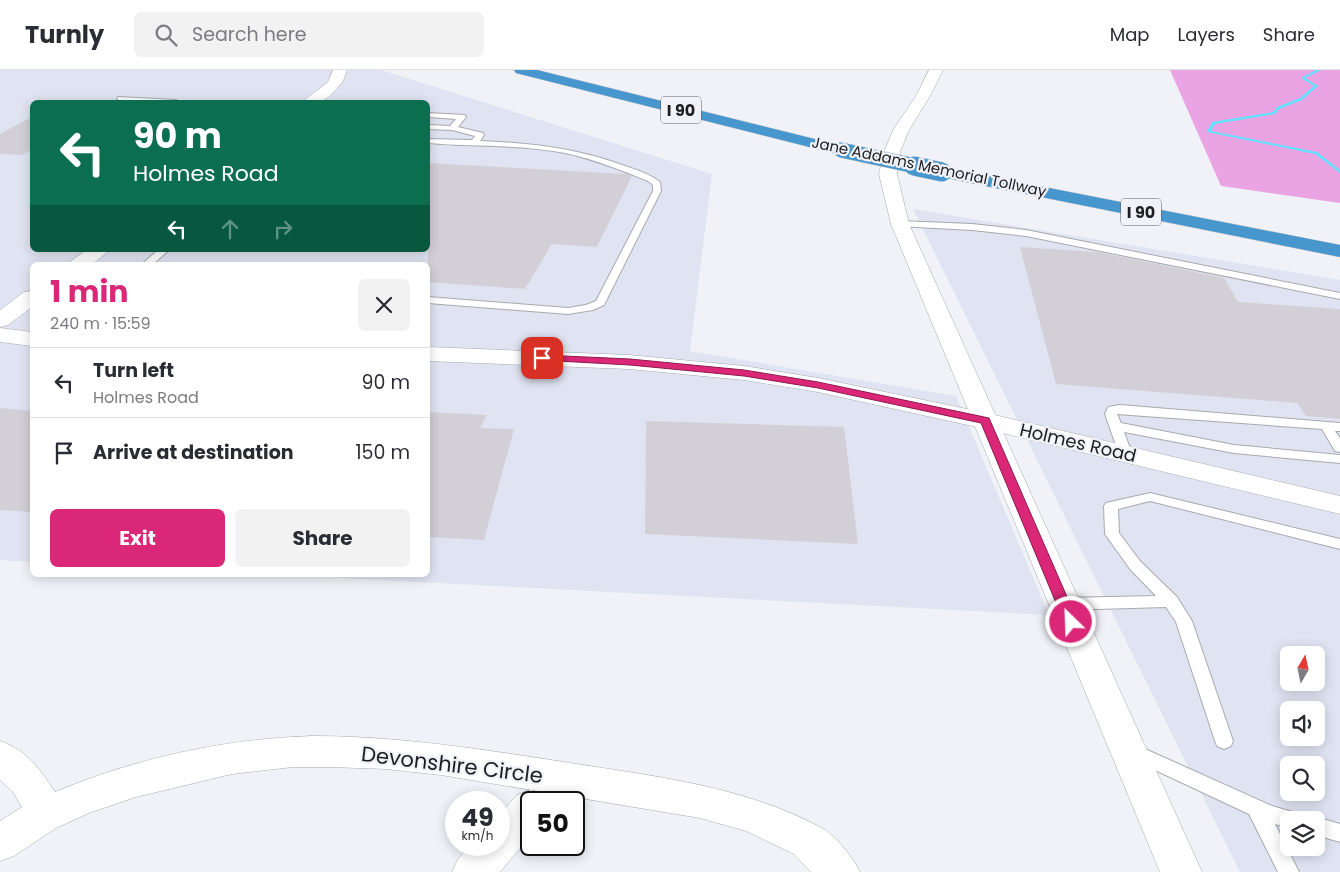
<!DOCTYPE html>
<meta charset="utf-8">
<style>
:root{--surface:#fff;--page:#f2f2f3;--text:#2b2b33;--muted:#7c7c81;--line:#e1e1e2;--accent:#db2777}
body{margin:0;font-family:Poppins,sans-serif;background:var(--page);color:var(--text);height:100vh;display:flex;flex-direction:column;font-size:19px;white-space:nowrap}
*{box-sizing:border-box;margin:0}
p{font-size:16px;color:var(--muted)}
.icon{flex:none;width:28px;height:28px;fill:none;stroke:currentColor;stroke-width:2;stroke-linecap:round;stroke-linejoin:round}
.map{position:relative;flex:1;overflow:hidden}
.sheet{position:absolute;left:30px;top:192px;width:400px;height:315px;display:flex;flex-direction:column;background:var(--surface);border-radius:8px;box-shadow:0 2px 12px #0003}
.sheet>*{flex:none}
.top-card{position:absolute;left:30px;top:30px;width:400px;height:152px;border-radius:8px;box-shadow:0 2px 12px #0003;background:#0b6e4f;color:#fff;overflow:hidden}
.needle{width:32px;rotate:9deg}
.fabs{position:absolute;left:1280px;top:576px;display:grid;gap:10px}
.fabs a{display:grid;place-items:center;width:45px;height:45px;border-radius:8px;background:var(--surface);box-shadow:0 2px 12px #0003;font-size:25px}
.speed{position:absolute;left:445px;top:721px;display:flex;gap:10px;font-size:25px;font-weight:700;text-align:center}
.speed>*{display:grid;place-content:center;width:65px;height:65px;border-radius:50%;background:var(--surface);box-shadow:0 2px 12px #0003;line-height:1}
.speed small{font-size:12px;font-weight:400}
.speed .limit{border:2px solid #111;border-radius:8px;background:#fff;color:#111}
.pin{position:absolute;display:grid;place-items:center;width:42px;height:42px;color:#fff;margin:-21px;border-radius:10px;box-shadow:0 2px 8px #0006}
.me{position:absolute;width:55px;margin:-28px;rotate:336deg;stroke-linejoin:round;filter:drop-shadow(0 0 4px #0008)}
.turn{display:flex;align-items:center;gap:18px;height:105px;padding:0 20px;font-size:22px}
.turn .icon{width:65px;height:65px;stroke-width:2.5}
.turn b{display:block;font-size:35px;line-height:42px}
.lanes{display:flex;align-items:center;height:48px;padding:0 20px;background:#0003;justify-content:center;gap:25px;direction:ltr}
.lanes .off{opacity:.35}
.round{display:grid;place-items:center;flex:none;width:52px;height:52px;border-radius:8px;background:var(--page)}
.summary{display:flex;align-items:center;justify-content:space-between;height:85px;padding:0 20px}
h1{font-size:30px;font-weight:700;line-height:38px;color:var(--accent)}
.button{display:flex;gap:10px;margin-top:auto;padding:10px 20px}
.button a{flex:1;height:58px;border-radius:8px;background:var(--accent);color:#fff;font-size:20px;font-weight:700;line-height:58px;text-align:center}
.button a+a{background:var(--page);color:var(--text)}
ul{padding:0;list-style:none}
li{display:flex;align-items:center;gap:15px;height:70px;padding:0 20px;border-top:1px solid var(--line)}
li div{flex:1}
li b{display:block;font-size:19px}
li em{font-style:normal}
header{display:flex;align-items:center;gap:30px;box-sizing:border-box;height:70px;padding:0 25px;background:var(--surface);border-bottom:1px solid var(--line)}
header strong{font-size:24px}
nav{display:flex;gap:28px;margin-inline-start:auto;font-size:18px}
.search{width:350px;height:45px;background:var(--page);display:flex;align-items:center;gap:12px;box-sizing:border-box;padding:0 18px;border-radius:8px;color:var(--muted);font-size:19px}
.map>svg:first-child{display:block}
.built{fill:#e0e4f2;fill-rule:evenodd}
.forest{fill:#eaa3e3}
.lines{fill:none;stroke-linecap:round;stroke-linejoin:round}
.stream{fill:#61e1fb;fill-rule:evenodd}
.building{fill:#d2d0d6}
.service-casing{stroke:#a7a9af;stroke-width:2}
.minor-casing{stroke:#a7a9af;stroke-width:1}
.tertiary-casing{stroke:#a7a9af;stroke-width:1}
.secondary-casing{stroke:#a7a9af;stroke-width:1}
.motorway-casing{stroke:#cdcdce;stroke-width:1}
.service{fill:#fff;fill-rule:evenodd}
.minor{fill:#fff;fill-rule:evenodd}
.tertiary{fill:#fff;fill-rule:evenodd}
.secondary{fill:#fff;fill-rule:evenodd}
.motorway{fill:#4796ce;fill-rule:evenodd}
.motorway-bridge-far1-casing{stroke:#cdcdce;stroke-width:16;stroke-linecap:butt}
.motorway-bridge-casing{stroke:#cdcdce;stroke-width:20;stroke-linecap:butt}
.motorway-bridge-far1{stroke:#4796ce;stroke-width:15}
.motorway-bridge{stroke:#4796ce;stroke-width:19}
.route{fill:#db2777;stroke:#8e194d}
.labels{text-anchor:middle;stroke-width:4.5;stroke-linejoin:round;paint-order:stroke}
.far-street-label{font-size:15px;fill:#1d1d20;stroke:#f0f2f8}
.shield{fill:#f0f2f8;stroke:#5c5d61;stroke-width:1}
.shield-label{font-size:16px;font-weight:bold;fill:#1d1d20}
.street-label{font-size:18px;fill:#1d1d20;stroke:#f0f2f8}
.near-street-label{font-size:21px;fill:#1d1d20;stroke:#f0f2f8}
</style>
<header>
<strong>Turnly</strong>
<div class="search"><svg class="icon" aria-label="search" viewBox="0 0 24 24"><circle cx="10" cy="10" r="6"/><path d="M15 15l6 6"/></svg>Search here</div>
<nav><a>Map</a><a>Layers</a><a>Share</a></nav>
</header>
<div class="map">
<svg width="1340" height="802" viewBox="0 0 1340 802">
<rect width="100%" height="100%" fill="#f0f2f8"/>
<!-- built -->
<g class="built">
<path d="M0,0H381L712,104L690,281L956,326L1049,545L286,505H428V195H32V492L0,490ZM32,32H428V180H32Z"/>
<path d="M913,139L1340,210V802H1240ZM1289,585H1316V612H1289ZM1289,640H1316V668H1289ZM1289,695H1316V722H1289ZM1289,750H1316V778H1289Z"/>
</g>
<!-- forest -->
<polygon class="forest" points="1170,0 1340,0 1340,133 1221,116"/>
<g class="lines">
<!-- stream -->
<polygon class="stream" points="1316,0 1321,0 1305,8 1318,16 1302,30 1279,39 1275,44 1215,54 1211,61 1317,82 1340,100 1340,103 1315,84 1207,62 1212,52 1273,42 1277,37 1300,28 1314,16 1301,8"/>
</g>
<!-- building -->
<g class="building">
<polygon points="32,47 32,79 22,85 0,84 0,64"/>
<polygon points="428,93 627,104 632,106 597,177 552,174 525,219 428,212"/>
<polygon points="1020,177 1098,182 1224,208 1238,232 1340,239 1340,349 1306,346 1297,333 1056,314"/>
<polygon points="0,338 32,341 32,442 0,440"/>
<polygon points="428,342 487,345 480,358 514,359 484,470 428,467"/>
<polygon points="646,351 844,357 858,474 645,464"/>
</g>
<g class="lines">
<!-- service casing -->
<g class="service-casing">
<g id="service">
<polygon points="118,27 176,30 180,32 121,31 117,29"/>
<path d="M428,43L465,45L466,47L458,57L483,63L484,65L480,71C530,73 577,78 625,96C637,100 650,104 660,112L661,121L604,235L593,240L568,244L428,233V227L568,238L586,235L596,231L653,121V115L648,111C621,100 593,89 565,83C520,74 473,77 428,73V69L472,70L475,66L452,60L428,59V55L450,56L456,49L428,47Z"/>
<polygon points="900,151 972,154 1026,160 1340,223 1340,229 1026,166 972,160 897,156 897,152"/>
<polygon points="158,180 169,180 152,195 141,195"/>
<polygon points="1120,335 1340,353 1340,361 1335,361 1340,368 1340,382 1335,381 1322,359 1117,344 1121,353 1234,375 1340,385 1340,393 1234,383 1124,362 1132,384 1125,388 1120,387 1105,344 1108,337"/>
<polygon points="1150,423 1340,469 1340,479 1150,431 1118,439 1119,463 1140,491 1177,527 1192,551 1233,671 1231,676 1224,679 1217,676 1215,671 1176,552 1166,537 1063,540 1057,538 1055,534 1057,530 1063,528 1156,526 1130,499 1105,464 1104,436 1106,433"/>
<polygon points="1134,674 1272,736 1299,744 1302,750 1289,750 1289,758 1275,754 1299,802 1278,802 1249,744 1127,687 1125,682 1127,677"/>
<polygon points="1316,747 1340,754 1340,772 1316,765 1316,750 1309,750"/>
</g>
</g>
<!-- minor casing -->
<g class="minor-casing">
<g id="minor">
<polygon points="333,0 347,0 343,11 330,26 320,32 304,32 306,29 328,12"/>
<polygon points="87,180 110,180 91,195 68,195 71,191"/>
<polygon points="32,221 32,237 8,255 0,257 0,240 24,222"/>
<polygon points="0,258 32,262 32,276 0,272"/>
<polygon points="428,277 629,285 744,296 818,308 986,343 1340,426 1340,444 986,359 818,322 744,310 629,299 428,291"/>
<path d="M312,666C397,666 480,679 564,692C651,706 741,715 820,757C835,765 853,787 860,802H811L794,784L746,761L700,748L441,705L386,699L330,697H293L232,704L136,727L89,743L56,758L14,786L0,791V751L22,737L13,722L0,710V671C25,679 41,700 55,722C136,688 224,669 312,666Z"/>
<polygon points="531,720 545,725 549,732 531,732 531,765 500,802 452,802 458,789 471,775 499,775 499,745 517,725"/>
</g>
</g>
<!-- tertiary casing -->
<g class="tertiary-casing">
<polygon id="tertiary" points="929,0 943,0 930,26 909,60 900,82 897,104 909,154 907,158 900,160 893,158 891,154 879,104 884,82 893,60 916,26"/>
</g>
<!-- secondary casing -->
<g class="secondary-casing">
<polygon id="secondary" points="900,148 907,150 909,154 1202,802 1160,802 891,154 893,150"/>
</g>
<!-- motorway casing -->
<g class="motorway-casing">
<g id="motorway">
<polygon points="514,0 537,0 847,77 849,80 847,83 841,85 516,3"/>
<polygon points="942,97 1340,175 1340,187 936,106 934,102 936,98"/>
</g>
</g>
<!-- service -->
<use href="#service" class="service"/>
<!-- minor -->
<use href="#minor" class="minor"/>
<!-- tertiary -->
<use href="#tertiary" class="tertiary"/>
<!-- secondary -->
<use href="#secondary" class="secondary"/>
<!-- motorway -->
<use href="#motorway" class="motorway"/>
<!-- motorway-bridge-far1 casing -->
<g class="motorway-bridge-far1-casing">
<polyline id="motorway-bridge-far1" points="841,80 920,97"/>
</g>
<!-- motorway-bridge casing -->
<g class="motorway-bridge-casing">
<polyline id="motorway-bridge" points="914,96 942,102"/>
</g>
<!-- motorway-bridge-far1 -->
<use href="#motorway-bridge-far1" class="motorway-bridge-far1"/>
<!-- motorway-bridge -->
<use href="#motorway-bridge" class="motorway-bridge"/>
</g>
<!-- route -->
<polygon class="route" points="542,285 630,289 744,300 818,312 989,348 1078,552 1076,555 1066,555 1064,552 981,353 818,318 744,306 630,295 539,290 537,288"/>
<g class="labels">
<!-- far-street labels -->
<g class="far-street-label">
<text transform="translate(929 97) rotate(12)" y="5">Jane Addams Memorial Tollway</text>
</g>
<!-- shield labels -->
<g class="shield">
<rect x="661" y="26.5" width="40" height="27" rx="4"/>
<rect x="1121" y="128.5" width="40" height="27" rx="4"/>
</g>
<g class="shield-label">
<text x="681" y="46">I 90</text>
<text x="1141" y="148">I 90</text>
</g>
<!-- street labels -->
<g class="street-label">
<text transform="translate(1078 373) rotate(13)" y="6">Holmes Road</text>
</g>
<!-- near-street labels -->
<g class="near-street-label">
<text transform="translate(452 695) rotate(7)" y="7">Devonshire Circle</text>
</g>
</g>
</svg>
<div class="fabs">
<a><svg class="needle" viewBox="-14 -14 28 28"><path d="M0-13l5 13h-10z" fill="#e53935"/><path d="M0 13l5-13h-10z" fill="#7c7c81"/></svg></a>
<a><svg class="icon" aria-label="sound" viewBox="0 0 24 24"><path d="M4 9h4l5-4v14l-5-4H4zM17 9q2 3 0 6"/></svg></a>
<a><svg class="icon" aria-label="search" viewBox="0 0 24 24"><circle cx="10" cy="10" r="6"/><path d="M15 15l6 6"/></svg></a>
<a><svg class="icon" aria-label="layers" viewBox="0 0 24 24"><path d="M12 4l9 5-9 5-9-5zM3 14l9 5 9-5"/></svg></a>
</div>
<div class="speed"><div>49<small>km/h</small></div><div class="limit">50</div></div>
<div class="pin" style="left:542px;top:288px;background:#d93025"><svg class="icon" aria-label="arrive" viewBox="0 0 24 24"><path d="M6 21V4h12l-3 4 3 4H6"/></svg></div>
<svg class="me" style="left:1071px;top:552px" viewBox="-20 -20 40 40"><circle r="17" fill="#db2777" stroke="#fff" stroke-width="3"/><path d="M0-11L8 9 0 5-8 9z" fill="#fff"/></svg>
<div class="top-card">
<div class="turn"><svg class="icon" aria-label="left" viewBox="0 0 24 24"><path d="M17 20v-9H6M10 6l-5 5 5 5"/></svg><div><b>90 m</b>Holmes Road</div></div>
<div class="lanes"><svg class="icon" aria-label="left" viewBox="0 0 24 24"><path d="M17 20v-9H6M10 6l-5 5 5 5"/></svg><svg class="icon off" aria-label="ahead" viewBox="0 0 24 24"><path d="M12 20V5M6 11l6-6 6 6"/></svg><svg class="icon off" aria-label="right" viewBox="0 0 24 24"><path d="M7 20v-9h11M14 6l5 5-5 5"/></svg></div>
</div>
<section class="sheet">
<div class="summary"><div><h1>1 min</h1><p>240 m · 15:59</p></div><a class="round"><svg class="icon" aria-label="close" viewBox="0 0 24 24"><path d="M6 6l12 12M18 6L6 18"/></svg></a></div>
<ul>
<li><svg class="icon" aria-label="left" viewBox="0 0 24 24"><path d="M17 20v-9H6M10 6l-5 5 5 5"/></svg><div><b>Turn left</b><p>Holmes Road</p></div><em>90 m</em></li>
<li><svg class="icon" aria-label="arrive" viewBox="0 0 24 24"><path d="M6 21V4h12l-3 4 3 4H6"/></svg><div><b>Arrive at destination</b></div><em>150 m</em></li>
</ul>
<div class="button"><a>Exit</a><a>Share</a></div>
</section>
</div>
